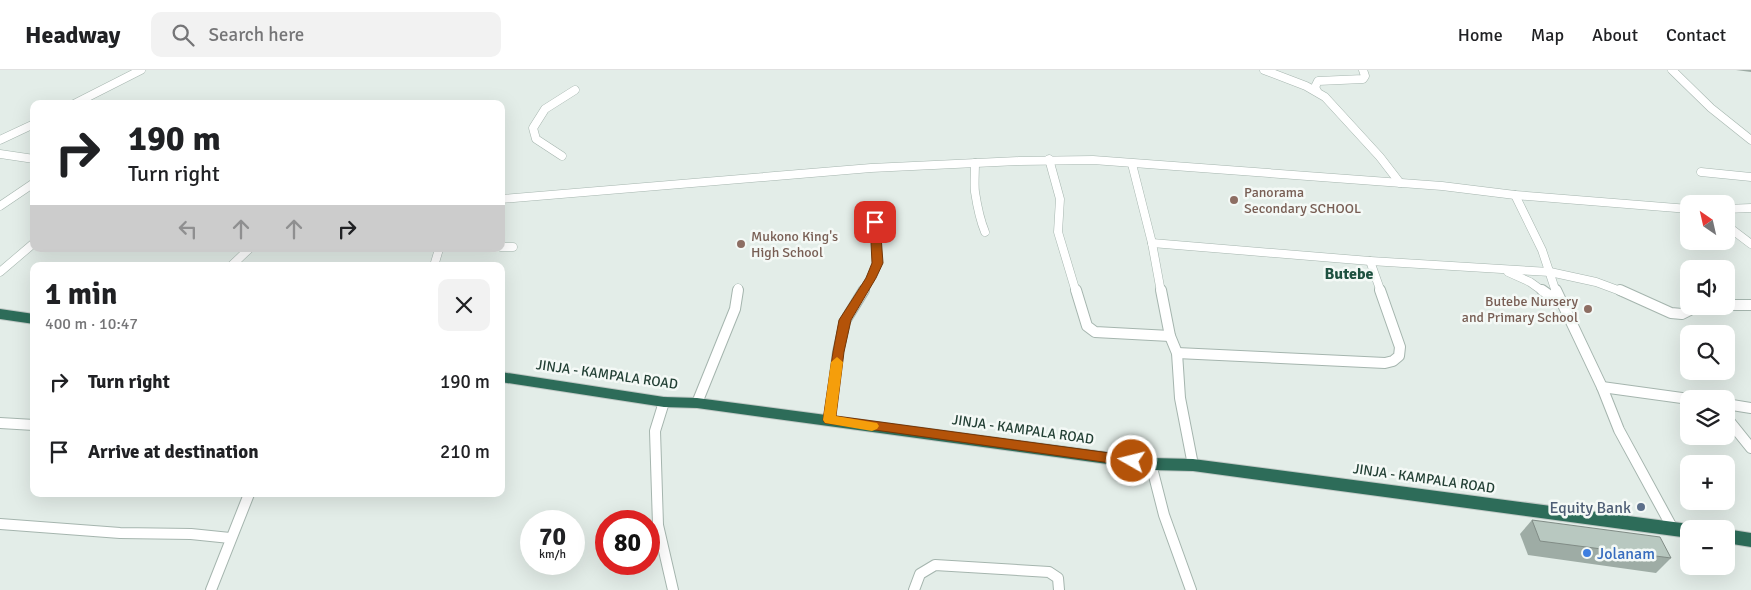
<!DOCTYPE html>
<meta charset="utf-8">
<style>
:root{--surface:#fff;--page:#f2f2f2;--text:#202124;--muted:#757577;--line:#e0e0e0}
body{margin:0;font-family:Signika,sans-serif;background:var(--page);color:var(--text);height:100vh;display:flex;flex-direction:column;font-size:19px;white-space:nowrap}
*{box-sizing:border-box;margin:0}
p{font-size:16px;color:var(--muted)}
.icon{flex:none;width:28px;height:28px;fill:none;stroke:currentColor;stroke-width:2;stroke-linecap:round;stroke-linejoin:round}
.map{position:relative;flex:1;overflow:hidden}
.sheet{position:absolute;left:30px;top:192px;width:475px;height:235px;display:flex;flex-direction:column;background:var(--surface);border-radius:10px;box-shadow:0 5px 20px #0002}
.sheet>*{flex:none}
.top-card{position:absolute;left:30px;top:30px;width:475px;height:152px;border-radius:10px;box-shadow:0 5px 20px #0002;background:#fff;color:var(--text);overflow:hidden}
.needle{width:32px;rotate:326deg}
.controls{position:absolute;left:1680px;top:125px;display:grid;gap:10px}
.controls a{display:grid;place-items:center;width:55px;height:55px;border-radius:10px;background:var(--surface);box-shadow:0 5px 20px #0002;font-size:25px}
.speed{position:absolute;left:520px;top:440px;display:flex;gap:10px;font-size:25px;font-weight:700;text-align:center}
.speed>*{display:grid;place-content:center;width:65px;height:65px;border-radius:50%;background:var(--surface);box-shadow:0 5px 20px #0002;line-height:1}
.speed small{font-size:12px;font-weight:400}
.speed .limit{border:8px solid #d22;background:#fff;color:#111}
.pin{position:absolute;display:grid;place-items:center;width:42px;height:42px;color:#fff;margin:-21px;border-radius:10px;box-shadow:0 2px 8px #0006}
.me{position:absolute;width:55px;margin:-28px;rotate:278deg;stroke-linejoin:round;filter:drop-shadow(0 0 4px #0008)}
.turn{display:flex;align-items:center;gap:18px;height:105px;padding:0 15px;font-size:22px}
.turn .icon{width:65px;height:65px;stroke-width:2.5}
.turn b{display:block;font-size:35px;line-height:42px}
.lanes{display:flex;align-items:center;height:48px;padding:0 15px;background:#0003;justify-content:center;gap:25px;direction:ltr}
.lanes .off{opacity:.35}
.round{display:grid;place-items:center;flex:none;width:52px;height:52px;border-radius:10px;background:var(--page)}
.headline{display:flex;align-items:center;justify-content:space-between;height:85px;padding:0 15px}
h1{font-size:30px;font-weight:700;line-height:38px}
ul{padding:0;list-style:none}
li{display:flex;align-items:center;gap:15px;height:70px;padding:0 15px}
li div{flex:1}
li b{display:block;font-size:19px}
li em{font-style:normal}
header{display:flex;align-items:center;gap:30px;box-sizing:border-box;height:70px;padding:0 25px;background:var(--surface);border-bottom:1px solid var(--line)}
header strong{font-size:24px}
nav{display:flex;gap:28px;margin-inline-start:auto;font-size:18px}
.search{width:350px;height:45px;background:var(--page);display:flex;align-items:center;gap:12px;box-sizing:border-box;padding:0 18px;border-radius:10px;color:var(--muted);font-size:19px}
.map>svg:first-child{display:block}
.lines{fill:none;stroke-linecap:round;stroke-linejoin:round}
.minor-far1-casing{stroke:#a5b5ae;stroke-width:9}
.minor-casing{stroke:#a5b5ae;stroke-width:12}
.highway-casing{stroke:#c1c9c6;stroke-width:2}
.minor-far1{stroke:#fff;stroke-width:8}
.minor{stroke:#fff;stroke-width:10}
.highway{fill:#2d6c59;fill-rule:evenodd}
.wall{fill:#9eaca5}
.building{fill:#b8c8c0;stroke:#818c86}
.route{fill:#b45309;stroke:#753606}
.slow{fill:#f59e0b}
.education-dot{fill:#8d6e63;stroke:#f4f9f6;stroke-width:2}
.service-dot{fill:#5c6f8a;stroke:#f4f9f6;stroke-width:2}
.shop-dot{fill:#3f7fe0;stroke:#f4f9f6;stroke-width:2}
.labels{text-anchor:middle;stroke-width:5;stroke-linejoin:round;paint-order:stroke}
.education-label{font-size:14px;fill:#785e54;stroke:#f4f9f6;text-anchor:start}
.street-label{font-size:14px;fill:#223f34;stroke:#f4f9f6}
.quarter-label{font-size:16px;font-weight:bold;fill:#1e5140;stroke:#f4f9f6}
.near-service-label{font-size:16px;fill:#4e5e75;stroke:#f4f9f6;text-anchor:end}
.near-shop-label{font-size:16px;fill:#366cbe;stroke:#f4f9f6;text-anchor:start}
</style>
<header>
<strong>Headway</strong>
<div class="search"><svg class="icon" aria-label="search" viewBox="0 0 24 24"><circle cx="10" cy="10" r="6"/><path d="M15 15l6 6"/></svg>Search here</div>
<nav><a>Home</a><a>Map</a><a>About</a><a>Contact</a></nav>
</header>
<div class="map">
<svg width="1751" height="520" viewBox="0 0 1751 520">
<rect width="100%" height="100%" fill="#e3ede8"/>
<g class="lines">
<!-- minor-far1 casing -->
<g class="minor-far1-casing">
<g id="minor-far1">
<polyline points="1264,0 1306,16 1325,27 1380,87 1400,113"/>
<polyline points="1672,0 1711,38 1751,70"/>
<polyline points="1317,21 1315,17 1318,11 1363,9 1365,6 1363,0"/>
<polyline points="74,34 141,0"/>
<polyline points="0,70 34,54"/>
<polyline points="0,84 34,89"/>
<polyline points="562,86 536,69 533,58 545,39 575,20"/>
<polyline points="1049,89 1060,129 1058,162 1076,222"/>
<path d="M975,93C975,101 974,115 975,122C977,135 980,150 985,162"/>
<polyline points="1132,94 1152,173 1161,222"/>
<polyline points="1701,102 1751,107"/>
<polyline points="1515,125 1689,139"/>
<polyline points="501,129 871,98 1019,91 1093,90 1442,116 1515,125 1542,180 1556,222"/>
<polyline points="0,136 34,113"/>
<polyline points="1726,139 1751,138"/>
<polyline points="1726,155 1751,174"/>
<polyline points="1152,173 1370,191 1550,202 1596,212 1623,222"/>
<polyline points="501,177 513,177"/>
<polyline points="1370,191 1381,222"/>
<polyline points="231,196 249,179"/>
<polyline points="434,196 439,179"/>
<polyline points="0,202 34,173"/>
<polyline points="1508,202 1530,212 1544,222"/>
<polyline points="737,222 738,218"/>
<polyline points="863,222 878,193 875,152"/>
</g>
</g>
<!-- minor casing -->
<g class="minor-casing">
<g id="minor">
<polyline points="1076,220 1087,256 1095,262 1170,266"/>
<polyline points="1161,220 1170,266 1177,283 1180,328 1193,395"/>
<polyline points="1542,220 1559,232"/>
<polyline points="1556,220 1602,317 1619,360 1673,459"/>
<polyline points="1620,220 1671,243 1682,244 1698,236"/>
<polyline points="1726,235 1751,235"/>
<polyline points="1177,283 1385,293 1393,291 1399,286 1400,277 1380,220"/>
<polyline points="1602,317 1689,329"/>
<polyline points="664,332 655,361 658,455 673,520"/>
<polyline points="697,333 735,239 738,220"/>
<polyline points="1726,334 1751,338"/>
<polyline points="1726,347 1751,378"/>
<polyline points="829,350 838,282 845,251 864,220"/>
<polyline points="0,353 34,355"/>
<polyline points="1151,394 1164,445 1191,520"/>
<polyline points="0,454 120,463 191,464 230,468"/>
<polyline points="211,520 249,424"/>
<polyline points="914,520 920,504 935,495 1049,502 1058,508 1059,520"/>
</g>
</g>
<!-- highway casing -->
<g class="highway-casing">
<g id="highway">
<polygon points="0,239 34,244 34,254 0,249"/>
<polygon points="501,302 664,327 697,328 1151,388 1193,389 1689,454 1695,456 1696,459 1689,459 1689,468 1193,401 1151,400 697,338 664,337 501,312"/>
<polygon points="1726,459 1751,463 1751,477 1726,473"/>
</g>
</g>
<!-- minor-far1 -->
<use href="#minor-far1" class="minor-far1"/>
<!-- minor -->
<use href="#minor" class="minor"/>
<!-- highway -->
<use href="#highway" class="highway"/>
</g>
<!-- wall -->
<g class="wall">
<polygon points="1736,0 1751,0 1751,2"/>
<polygon points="1532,450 1671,488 1656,503 1528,485 1520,464"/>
</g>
<!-- building -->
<polygon class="building" points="1532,450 1660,467 1671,488 1540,471"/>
<!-- route -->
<polygon class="route" points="871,150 878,150 880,152 883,193 876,208 851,250 844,282 836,346 1132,386 1136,388 1138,391 1136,395 1132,396 825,353 823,350 833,282 839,250 866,208 872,193 870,152"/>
<!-- slow -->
<polygon class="slow" points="837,287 843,292 836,346 877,353 879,356 877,359 872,361 825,353 823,350 831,292"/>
<!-- markers -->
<g class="education-dot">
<circle cx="1234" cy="130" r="5"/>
<circle cx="741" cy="174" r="5"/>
<circle cx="1588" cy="239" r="5"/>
</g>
<circle class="service-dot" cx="1641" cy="437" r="5"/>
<circle class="shop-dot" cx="1587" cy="483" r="5"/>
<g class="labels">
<!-- education labels -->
<g class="education-label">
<text x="1244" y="127">Panorama<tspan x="1244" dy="16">Secondary SCHOOL</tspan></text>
<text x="751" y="171">Mukono King's<tspan x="751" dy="16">High School</tspan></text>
<text x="1578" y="236" text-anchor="end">Butebe Nursery<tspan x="1578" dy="16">and Primary School</tspan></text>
</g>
<!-- street labels -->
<g class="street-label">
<text transform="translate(607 304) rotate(8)" y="5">JINJA - KAMPALA ROAD</text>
<text transform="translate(1023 359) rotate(8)" y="5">JINJA - KAMPALA ROAD</text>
<text transform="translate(1424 408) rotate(8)" y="5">JINJA - KAMPALA ROAD</text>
</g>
<!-- quarter labels -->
<g class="quarter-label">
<text x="1349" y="209">Butebe</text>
</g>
<!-- near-service labels -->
<g class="near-service-label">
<text x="1631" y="443">Equity Bank</text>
</g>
<!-- near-shop labels -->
<g class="near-shop-label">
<text x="1597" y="489">Jolanam</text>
</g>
</g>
</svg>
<div class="controls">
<a><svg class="needle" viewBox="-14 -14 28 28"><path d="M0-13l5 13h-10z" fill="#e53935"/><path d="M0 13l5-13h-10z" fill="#757577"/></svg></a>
<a><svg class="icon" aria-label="sound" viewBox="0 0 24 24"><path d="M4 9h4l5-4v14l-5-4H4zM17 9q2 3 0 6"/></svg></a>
<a><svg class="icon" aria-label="search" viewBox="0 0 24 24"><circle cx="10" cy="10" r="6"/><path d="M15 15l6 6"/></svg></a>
<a><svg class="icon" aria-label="layers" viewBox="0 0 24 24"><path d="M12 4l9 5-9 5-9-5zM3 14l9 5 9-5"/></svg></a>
<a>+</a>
<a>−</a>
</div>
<div class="speed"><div>70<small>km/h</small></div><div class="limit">80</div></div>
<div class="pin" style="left:875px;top:152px;background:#d93025"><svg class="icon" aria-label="arrive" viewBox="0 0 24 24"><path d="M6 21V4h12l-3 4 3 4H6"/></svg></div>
<svg class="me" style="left:1132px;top:391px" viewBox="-20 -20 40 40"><circle r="17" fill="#b45309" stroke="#fff" stroke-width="3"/><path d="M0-11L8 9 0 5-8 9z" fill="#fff"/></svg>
<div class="top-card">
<div class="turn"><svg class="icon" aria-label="right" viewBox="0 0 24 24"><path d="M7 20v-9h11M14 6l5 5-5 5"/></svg><div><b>190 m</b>Turn right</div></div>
<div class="lanes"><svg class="icon off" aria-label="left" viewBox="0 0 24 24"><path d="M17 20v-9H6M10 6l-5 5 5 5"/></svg><svg class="icon off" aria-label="ahead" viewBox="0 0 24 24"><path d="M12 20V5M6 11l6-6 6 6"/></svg><svg class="icon off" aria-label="ahead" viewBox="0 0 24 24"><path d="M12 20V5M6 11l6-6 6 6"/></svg><svg class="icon" aria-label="right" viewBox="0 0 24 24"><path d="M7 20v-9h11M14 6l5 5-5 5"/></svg></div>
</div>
<section class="sheet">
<div class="headline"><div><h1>1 min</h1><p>400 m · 10:47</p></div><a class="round"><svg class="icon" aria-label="close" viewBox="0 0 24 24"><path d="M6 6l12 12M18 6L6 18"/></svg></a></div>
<ul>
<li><svg class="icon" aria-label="right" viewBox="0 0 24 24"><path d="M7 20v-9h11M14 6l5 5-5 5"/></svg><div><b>Turn right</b></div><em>190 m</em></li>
<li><svg class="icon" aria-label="arrive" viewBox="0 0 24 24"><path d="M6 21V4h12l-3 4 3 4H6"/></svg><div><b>Arrive at destination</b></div><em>210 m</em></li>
</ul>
</section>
</div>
